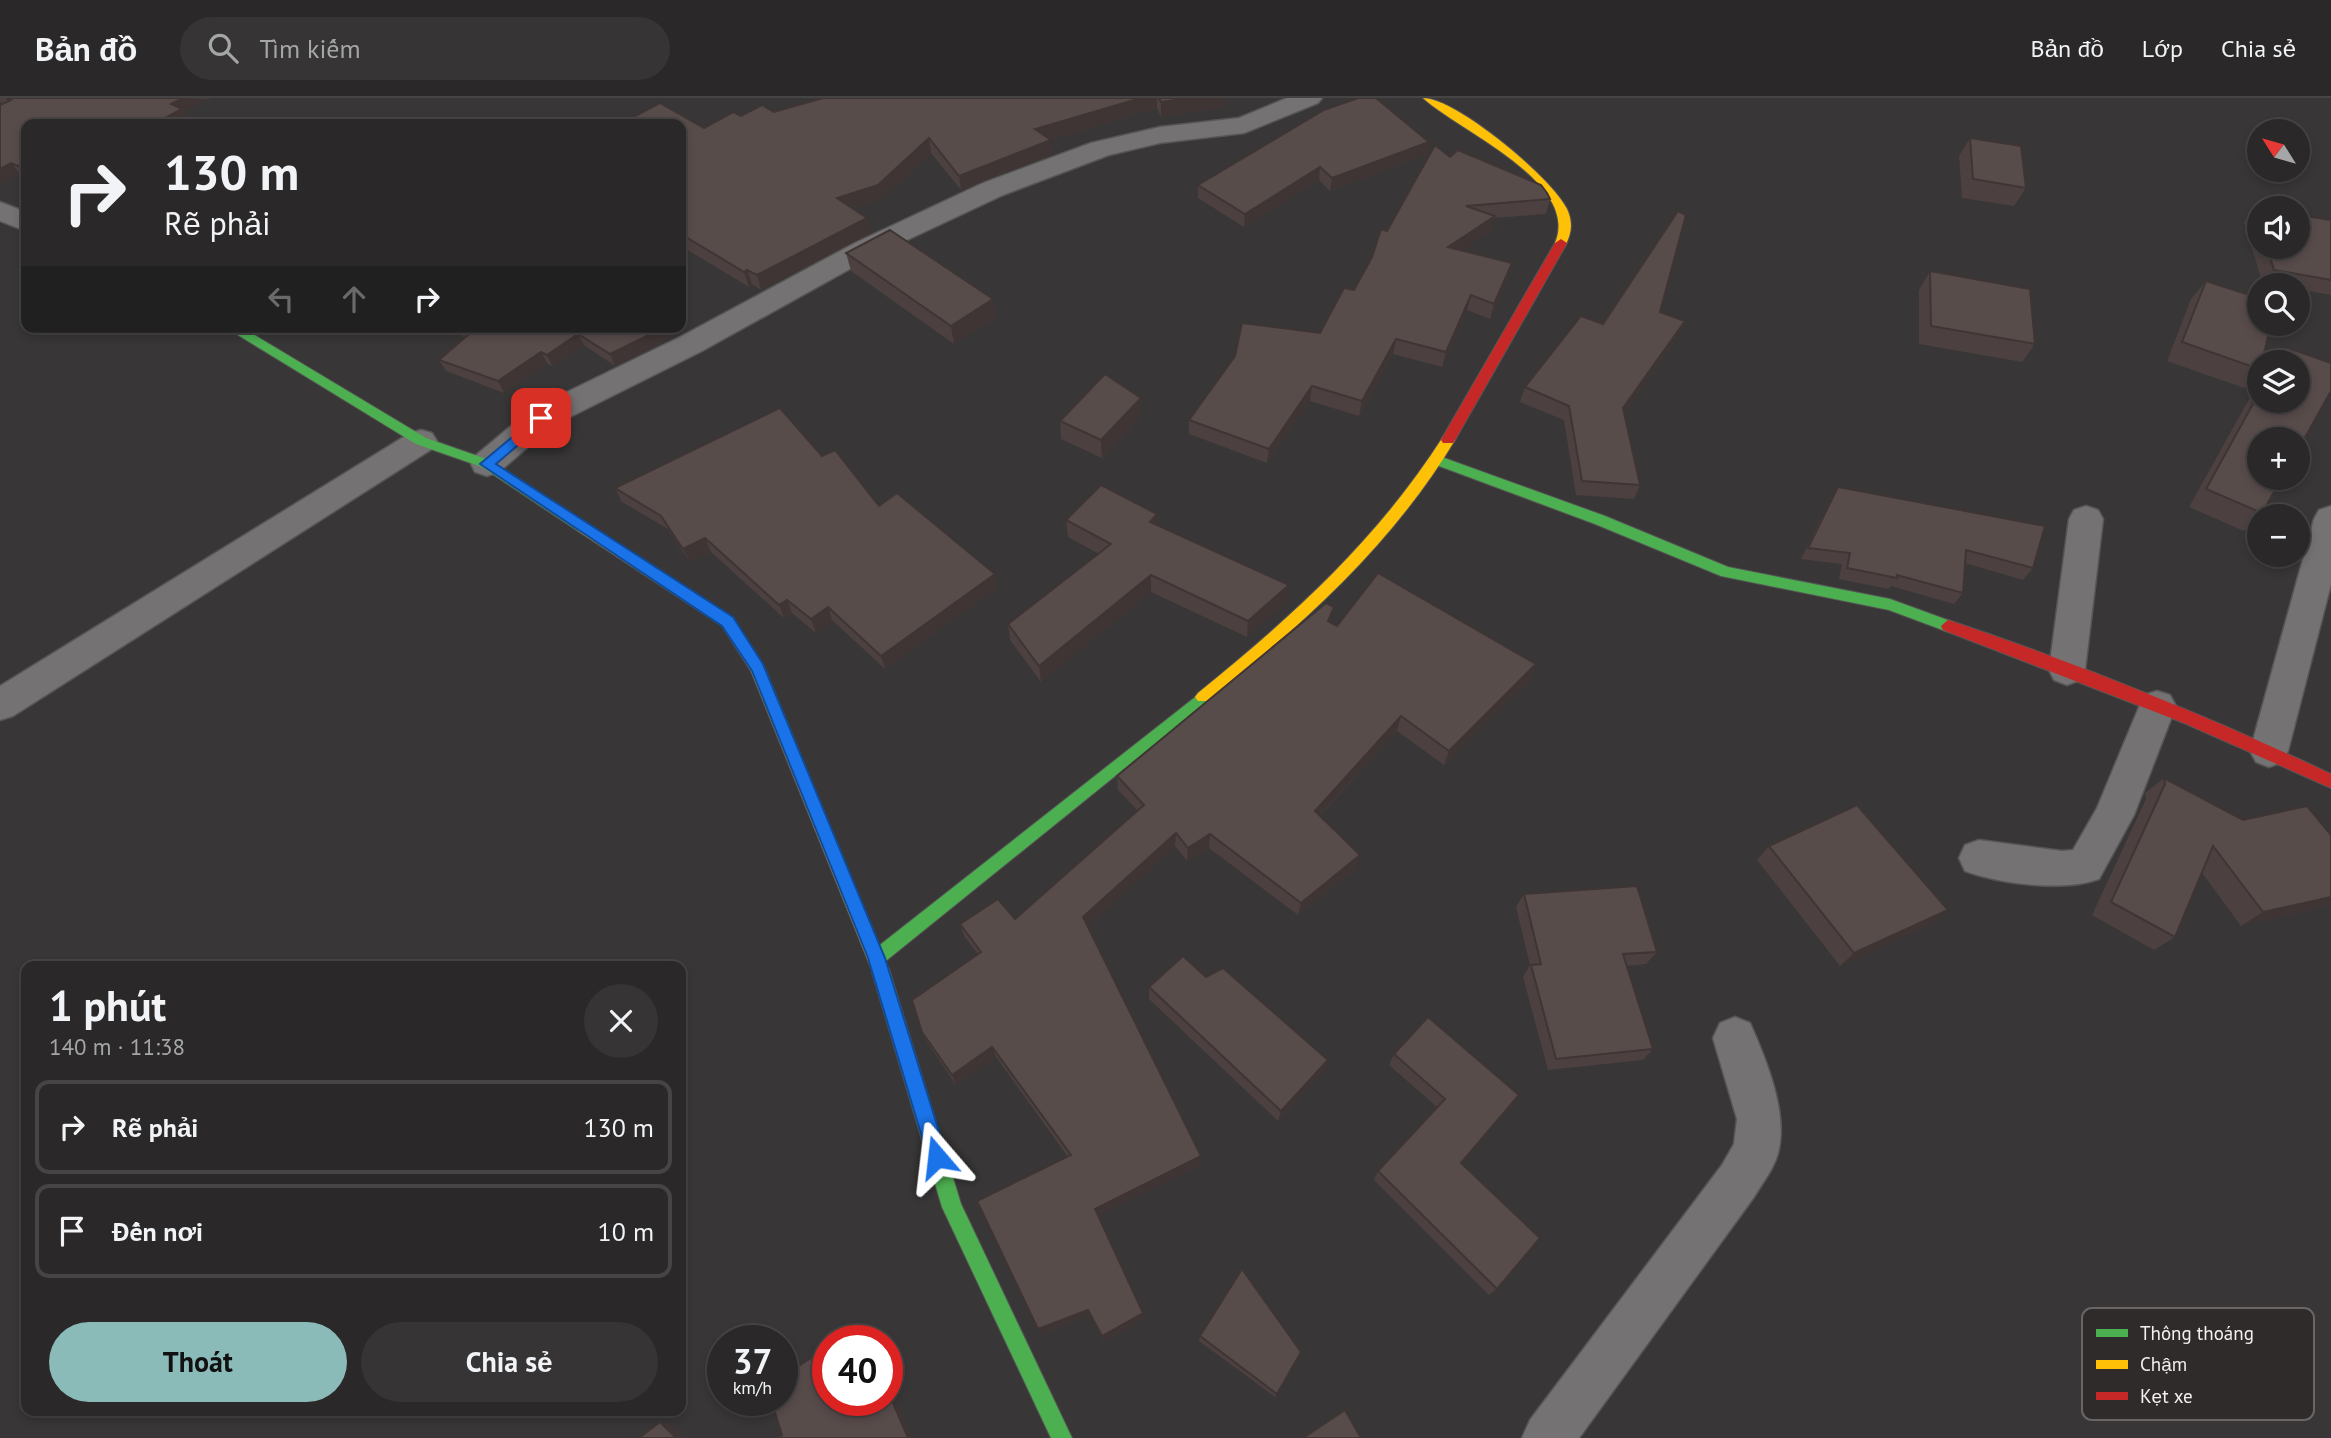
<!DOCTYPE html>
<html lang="vi">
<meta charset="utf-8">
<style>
:root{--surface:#2a2828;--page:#363434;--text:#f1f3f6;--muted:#a5a6a8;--line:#464445;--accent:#8bbbb9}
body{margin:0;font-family:"PT Sans",sans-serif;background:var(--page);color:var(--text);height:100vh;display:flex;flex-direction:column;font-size:26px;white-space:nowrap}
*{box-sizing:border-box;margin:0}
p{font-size:23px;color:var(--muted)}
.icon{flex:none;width:38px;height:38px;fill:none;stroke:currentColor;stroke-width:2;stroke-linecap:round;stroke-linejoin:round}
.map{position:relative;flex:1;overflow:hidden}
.details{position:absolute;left:21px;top:863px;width:665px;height:455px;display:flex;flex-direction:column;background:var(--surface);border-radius:14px;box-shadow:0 4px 10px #0003,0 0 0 2px var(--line)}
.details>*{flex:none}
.top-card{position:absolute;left:21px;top:21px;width:665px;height:214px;border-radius:14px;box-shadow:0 4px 10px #0003,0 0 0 2px var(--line);background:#2a2828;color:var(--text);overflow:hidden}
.needle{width:46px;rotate:307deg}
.tools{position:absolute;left:2247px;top:21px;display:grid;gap:14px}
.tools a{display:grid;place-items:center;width:63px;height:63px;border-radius:50%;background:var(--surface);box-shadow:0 4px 10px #0003,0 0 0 2px var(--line);font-size:35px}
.speed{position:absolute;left:707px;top:1227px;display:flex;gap:14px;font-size:35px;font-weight:700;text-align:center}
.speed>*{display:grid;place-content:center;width:91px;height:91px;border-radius:50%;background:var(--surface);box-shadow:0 4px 10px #0003,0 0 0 2px var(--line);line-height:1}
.speed small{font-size:18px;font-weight:400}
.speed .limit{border:10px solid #d22;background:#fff;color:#111}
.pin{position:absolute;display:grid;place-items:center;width:60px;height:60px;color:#fff;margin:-30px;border-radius:14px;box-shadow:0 4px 10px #0006}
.me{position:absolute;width:77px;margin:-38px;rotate:343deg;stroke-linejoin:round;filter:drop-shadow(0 0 5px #0008)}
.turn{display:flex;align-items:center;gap:24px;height:147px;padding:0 28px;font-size:32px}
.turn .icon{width:91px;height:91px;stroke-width:2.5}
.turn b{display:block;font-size:49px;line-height:60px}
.lanes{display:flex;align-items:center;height:66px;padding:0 28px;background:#0003;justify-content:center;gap:35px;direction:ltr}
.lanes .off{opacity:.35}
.round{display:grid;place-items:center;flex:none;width:74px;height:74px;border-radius:37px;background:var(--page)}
.headline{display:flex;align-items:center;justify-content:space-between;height:119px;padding:0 28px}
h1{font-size:42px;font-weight:700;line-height:52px}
.primary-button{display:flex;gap:14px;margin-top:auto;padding:14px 28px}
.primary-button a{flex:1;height:80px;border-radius:42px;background:var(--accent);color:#111;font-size:28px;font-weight:700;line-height:80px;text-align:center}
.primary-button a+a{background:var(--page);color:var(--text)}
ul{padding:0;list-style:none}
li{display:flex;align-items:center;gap:21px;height:94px;margin:0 14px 10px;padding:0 14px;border:4px solid var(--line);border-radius:14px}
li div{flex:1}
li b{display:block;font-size:26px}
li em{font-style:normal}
header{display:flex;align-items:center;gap:42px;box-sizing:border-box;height:98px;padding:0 35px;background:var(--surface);border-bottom:2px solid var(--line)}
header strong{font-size:33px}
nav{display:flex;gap:38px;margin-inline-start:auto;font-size:24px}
.search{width:490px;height:63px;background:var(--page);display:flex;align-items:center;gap:18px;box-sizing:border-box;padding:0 24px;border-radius:38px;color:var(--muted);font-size:26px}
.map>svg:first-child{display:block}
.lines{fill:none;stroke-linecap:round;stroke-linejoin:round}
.street-casing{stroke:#565555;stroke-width:3}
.fast-casing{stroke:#565555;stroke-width:2}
.slow-casing{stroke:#565555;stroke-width:2}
.jam-casing{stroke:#565555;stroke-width:2}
.street{fill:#747272;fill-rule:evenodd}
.fast{fill:#4caf50;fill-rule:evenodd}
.slow{fill:#ffc107;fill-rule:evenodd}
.jam{fill:#c62828;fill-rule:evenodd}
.wall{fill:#4c4140}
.shaded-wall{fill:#3e3534}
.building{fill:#584c4b;stroke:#3e3534;stroke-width:2}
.route{fill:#1a73e8;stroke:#114b97;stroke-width:2}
.key{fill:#2f2b2b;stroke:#6a6666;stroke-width:2}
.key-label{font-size:19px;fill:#f3f0f0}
</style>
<header>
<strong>Bản đồ</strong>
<div class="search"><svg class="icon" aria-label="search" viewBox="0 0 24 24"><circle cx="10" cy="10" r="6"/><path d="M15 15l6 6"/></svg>Tìm kiếm</div>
<nav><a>Bản đồ</a><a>Lớp</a><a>Chia sẻ</a></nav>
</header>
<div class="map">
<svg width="2331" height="1340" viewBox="0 0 2331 1340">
<rect width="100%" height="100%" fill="#383636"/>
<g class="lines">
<!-- street casing -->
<g class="street-casing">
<g id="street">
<polygon points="1287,0 1322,0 1318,5 1244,35 1160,45 1109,57 1003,97 875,157 702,253 552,328 499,374 487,378 475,374 471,366 475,358 530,312 680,239 855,145 983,85 1091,45 1160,29 1239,20"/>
<polygon points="0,104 26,114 26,133 0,123"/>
<polygon points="421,332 432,335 437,343 432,351 13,618 0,622 0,588 410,335"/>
<polygon points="2086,408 2098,412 2103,421 2085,572 2080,582 2067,587 2054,582 2049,572 2069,421 2074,412"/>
<polygon points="2331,408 2331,486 2288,653 2282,664 2269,669 2256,664 2250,653 2314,421 2319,412"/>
<path d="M2157,593L2170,597L2176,608L2134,717L2099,781C2064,794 2000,786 1965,773L1959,760L1965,747L1979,742L2062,753L2073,752L2097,710L2144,597Z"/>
<path d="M1735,919L1750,925C1766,961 1787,1012 1779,1051C1776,1068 1763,1084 1754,1099L1579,1340H1522L1530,1322L1722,1067L1734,1046L1737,1021L1713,940L1720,925Z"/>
</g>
</g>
<!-- fast casing -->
<g class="fast-casing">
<g id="fast">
<polygon points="225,229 241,229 426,340 492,363 590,429 583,434 578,433 482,369 416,346"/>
<polygon points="1436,357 1605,418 1728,469 1890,501 1953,524 1955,528 1948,534 1889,512 1721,478 1595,426 1431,365 1429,362"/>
<polygon points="1203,593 1208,595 1211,599 1208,603 882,866 887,868 890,874 961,1106 1072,1340 1051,1340 942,1109 872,874 876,868 871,866 868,860 871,854"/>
</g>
</g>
<!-- slow casing -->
<g class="slow-casing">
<g id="slow">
<path d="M1423,0C1456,0 1552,80 1567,111C1573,124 1572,135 1565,148L1561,149L1555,145C1581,84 1457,32 1423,0Z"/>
<path d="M1448,337L1455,342C1392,447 1302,527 1208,603H1198L1195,599L1198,595C1293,518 1377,442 1443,339Z"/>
<polygon points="583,424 732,520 765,571 890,874 887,880 881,882 875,880 751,573 722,528 578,433 576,429"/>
</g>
</g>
<!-- jam casing -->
<g class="jam-casing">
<g id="jam">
<polygon points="1561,141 1567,145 1455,342 1453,345 1443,345 1441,342 1555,145"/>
<path d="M1948,522C2077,565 2208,618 2331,676V690L2184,625L1943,532L1941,528Z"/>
</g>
</g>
<!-- street -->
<use href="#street" class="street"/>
<!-- fast -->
<use href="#fast" class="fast"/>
<!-- slow -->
<use href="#slow" class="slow"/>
<!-- jam -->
<use href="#jam" class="jam"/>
</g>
<!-- wall -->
<g class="wall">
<polygon points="0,0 209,0 209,1 184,14 189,21 26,26 26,78 19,75 0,86 4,6 0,4"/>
<polygon points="823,0 1224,0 1224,9 1161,19 1157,10 1050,42 1052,57 961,92 931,55 881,102 853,110 867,120 871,135 761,192 752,186 749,189 681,148 681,26 704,30 741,18 774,14"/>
<polygon points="1970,40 2026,90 2014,108 1962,100 1959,58"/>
<polygon points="1429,44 1426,57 1330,93 1319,82 1244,129 1198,100 1198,87"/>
<polygon points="1450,59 1550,101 1546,116 1494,120 1491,133 1462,152 1508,180 1490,221 1467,212 1442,269 1393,256 1359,318 1310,303 1267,365 1189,336 1189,322 1320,235 1354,192 1387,133"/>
<polygon points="2255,110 2259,124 2259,149 2298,149 2331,122 2331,197 2298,191 2298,187 2272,187 2263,186 2244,124"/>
<polygon points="846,155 993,201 996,220 954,246 851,173"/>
<polygon points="1930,173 2035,246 2022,264 1919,246 1919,192"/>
<polygon points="2206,183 2259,264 2259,273 2244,290 2167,263 2191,201"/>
<polygon points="1660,214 1678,238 1624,315 1640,387 1634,401 1576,397 1564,322 1520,304 1525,289 1603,226"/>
<polygon points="685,215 689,227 661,245 615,268 584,247 553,269 547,265 504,295 446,273 439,262 464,240 461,235"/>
<polygon points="2285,249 2331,265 2331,293 2298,352 2298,341 2259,341 2259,380 2282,380 2262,415 2244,433 2189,409 2259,283 2259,303 2298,303 2298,264 2271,264"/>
<polygon points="1141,318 1102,360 1061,341 1060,323"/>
<polygon points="822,358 879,408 995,476 997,490 885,571 832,522 816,535 792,515 784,520 711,454 690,464 668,431 622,404 615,390"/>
<polygon points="1838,389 2033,470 2023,482 1965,465 1963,495 1954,506 1891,488 1888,491 1839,481 1842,466 1801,461 1831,401"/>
<polygon points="1157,416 1157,427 1287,504 1247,539 1151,494 1041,584 1010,542 1008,526 1099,456 1068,439 1066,422"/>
<polygon points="1331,524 1337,528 1536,566 1530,582 1444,667 1397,633 1320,718 1357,770 1298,817 1209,750 1187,763 1175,748 1088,828 1200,1067 1098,1117 1144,1221 1104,1243 1090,1217 1041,1236 1038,1231 1068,1059 996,959 956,987 927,944 922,934 978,856 964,838 960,826 1015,821 1138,713 1118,692 1117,678"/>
<polygon points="2164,680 2243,722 2331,737 2331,807 2241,828 2202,775 2175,839 2154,852 2092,817 2146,701 2145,695"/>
<polygon points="1769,748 1932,826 1840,868 1757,762"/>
<polygon points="1524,796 1657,854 1646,866 1626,868 1653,951 1643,962 1548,972 1523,879 1530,867 1516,809"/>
<polygon points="1206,879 1328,962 1324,972 1278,1023 1149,901 1149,889"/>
<polygon points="1394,956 1512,1007 1461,1066 1497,1191 1489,1197 1374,1082 1378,1073 1437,1009 1389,967"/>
<polygon points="1200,1238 1277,1296 1275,1299 1199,1243"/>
</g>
<!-- shaded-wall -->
<g class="shaded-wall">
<polygon points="183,0 209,1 184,14 189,21 180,26 166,26 163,21 171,6"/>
<polygon points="1141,0 1157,0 1157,10 1036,46 1035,31"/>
<polygon points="1190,0 1224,0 1224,9 1161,19 1161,4"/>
<polygon points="929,40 931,55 881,102 840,114 837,100"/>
<polygon points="1051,42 1052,57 961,92 959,78"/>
<polygon points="1429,44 1426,57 1330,93 1332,80"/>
<polygon points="11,65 19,75 0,86 0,71"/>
<polygon points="1320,69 1319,82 1244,129 1245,116"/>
<polygon points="1495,118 1491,133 1445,164 1448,149"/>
<polygon points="867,120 871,135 761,192 757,177"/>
<polygon points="1512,165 1508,180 1490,221 1494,206"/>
<polygon points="747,172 752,186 749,189 744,174"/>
<polygon points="1471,197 1467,212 1442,269 1446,254"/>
<polygon points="993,201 996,220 954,246 951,228"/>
<polygon points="685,215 689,227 661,245 615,268 610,256 663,229 681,229 681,218"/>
<polygon points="1685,223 1678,238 1617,325 1623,310"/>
<polygon points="578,236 584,247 553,269 547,257"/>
<polygon points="1396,241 1393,256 1359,318 1362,303"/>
<polygon points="541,254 547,265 504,295 498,283"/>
<polygon points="1312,288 1310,303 1267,365 1269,351"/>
<polygon points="1141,300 1141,318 1102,360 1101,342"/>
<polygon points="1157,416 1157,434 1150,424"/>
<polygon points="705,440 711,454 690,464 683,451"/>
<polygon points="995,476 997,490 885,571 881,558"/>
<polygon points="1151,477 1151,494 1041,584 1039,568"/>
<polygon points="1289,487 1287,504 1247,539 1248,523"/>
<polygon points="787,502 792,515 784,520 779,507"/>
<polygon points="828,509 832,522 816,535 811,521"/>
<polygon points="1334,509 1331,524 1328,523"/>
<polygon points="1536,566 1530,582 1444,667 1449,653"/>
<polygon points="1401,618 1397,633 1312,726 1315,713"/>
<polygon points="1176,735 1175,748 1085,831 1083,819"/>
<polygon points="1210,736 1209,750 1187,763 1188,750"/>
<polygon points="1360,757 1357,770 1298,817 1301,805"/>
<polygon points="2331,799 2331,807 2241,828 2263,814"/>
<polygon points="1948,812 1932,826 1840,868 1854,855"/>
<polygon points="992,949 996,959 956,987 952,977"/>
<polygon points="1328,962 1324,972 1278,1023 1281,1013"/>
<polygon points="1201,1058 1200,1067 1097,1118 1095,1111"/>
<polygon points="1088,1212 1090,1217 1041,1236 1038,1231"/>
<polygon points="1143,1215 1144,1221 1104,1243 1102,1238"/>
<polygon points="848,1236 855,1241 856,1242 851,1242"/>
<polygon points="887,1289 892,1291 912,1340 908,1340 887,1291"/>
<polygon points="660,1324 672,1327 685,1340 676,1340"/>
</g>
<!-- building -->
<g class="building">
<polygon points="6,0 183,0 171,6 182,11 163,21 174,26 26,26 26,71 11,65 0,71 0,7 11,2"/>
<polygon points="823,0 1141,0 1035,31 1051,42 959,78 929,40 878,87 837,100 867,120 757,177 747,172 744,174 681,136 681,26 620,26 660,5 704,30 733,14 741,18 762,7 774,14"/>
<polygon points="1159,0 1190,0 1161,4"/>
<polygon points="1358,0 1376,0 1429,44 1332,80 1320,69 1245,116 1198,87 1324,12"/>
<polygon points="1970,40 2021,48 2026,90 1973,81"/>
<polygon points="1435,47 1450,59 1458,52 1541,87 1547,95 1550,101 1466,108 1495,118 1448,149 1512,165 1494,206 1471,197 1446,254 1396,241 1362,303 1312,288 1269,351 1189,322 1235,258 1242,225 1320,235 1344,190 1354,192 1372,159 1381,131 1387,133"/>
<polygon points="2255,110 2259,111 2259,124"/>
<polygon points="1678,113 1686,117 1660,214 1685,223 1623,310 1640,387 1582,383 1569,308 1525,289 1581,218 1603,226"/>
<polygon points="2298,117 2331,122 2331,182 2274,172 2267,149 2298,149"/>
<polygon points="890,132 993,201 951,228 846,155"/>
<polygon points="1930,173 2030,191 2035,246 1931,228"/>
<polygon points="2206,183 2259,200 2259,226 2271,226 2262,264 2259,264 2259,271 2182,244"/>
<polygon points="468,229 663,229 657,233 610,256 578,236 547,257 541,254 498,283 439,262 468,237 461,235"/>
<polygon points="2285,249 2331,265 2331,293 2298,352 2298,341 2259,341 2259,380 2282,380 2262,415 2206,391 2259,295 2259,303 2298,303 2298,264 2276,264"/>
<polygon points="1105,276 1141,300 1101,342 1060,323"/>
<polygon points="780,310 822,358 835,352 879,408 897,395 995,476 881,558 828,509 811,521 787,502 779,507 705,440 683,451 661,418 615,390"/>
<polygon points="1101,387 1157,416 1150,424 1289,487 1248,523 1151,477 1039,568 1008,526 1111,446 1066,422"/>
<polygon points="1838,389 2045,428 2033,470 1966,452 1963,495 1897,477 1897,480 1847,470 1850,455 1808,450"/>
<polygon points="1378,475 1536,566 1449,653 1401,618 1315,713 1360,757 1301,805 1210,736 1188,750 1176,735 1083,819 1201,1058 1095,1111 1143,1215 1102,1238 1088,1212 1038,1231 977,1103 1071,1057 992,949 952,977 922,934 912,902 981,854 960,826 998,801 1015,821 1144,707 1117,678 1326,505 1334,509 1328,523 1337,528"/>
<polygon points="2164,680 2243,722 2307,708 2331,737 2331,799 2263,814 2213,748 2175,839 2111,804 2165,686"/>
<polygon points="1857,707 1948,812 1854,855 1769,748"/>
<polygon points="1637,788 1657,854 1623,856 1653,951 1556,961 1531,867 1541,866 1524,796"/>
<polygon points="1183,858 1206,879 1223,870 1328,962 1281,1013 1149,889"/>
<polygon points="1428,919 1519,997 1461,1065 1540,1140 1497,1191 1378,1073 1445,1001 1394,956"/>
<polygon points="1242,1171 1301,1254 1277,1296 1200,1238"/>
<polygon points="848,1236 851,1242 838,1242"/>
<polygon points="828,1249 828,1302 887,1302 887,1291 908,1340 775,1340 782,1337 771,1302 782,1302 782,1279"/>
<polygon points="1345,1312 1361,1340 1303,1340"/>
<polygon points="660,1324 676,1340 639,1340"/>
</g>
<!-- route -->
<polygon class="route" points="541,315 546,316 546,323 496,366 733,519 763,566 885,860 947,1059 944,1066 937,1068 931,1066 928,1059 868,860 752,573 722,528 480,366"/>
<!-- legend -->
<rect x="2082" y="1210" width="232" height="112" rx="10" class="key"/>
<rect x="2096" y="1231" width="32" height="8" fill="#4caf50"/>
<rect x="2096" y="1262" width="32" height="9" fill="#ffc107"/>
<rect x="2096" y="1294" width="32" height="8" fill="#c62828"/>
<g class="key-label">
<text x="2140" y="1242">Thông thoáng</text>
<text x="2140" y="1273">Chậm</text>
<text x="2140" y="1305">Kẹt xe</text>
</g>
</svg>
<div class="tools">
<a><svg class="needle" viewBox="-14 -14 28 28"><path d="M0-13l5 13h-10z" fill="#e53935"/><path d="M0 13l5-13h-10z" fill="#a5a6a8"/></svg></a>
<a><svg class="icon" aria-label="sound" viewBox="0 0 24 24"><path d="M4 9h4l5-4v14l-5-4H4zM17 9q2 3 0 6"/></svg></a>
<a><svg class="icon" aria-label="search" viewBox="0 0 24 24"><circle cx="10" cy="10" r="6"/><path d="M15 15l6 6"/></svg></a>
<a><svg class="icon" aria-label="layers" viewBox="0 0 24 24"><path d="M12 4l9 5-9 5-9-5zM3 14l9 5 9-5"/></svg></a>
<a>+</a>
<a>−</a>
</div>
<div class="speed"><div>37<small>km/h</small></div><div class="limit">40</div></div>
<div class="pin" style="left:541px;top:320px;background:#d93025"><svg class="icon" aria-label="arrive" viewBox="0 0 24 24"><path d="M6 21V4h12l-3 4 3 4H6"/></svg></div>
<svg class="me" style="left:937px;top:1059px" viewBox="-20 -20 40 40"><path d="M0-17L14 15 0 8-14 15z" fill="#1a73e8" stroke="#fff" stroke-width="4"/></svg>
<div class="top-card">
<div class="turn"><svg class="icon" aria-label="right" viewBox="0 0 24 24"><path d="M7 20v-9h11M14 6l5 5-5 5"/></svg><div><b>130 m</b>Rẽ phải</div></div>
<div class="lanes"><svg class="icon off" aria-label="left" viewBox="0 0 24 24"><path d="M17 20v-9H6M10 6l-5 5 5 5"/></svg><svg class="icon off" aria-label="ahead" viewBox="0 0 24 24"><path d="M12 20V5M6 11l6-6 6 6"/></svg><svg class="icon" aria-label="right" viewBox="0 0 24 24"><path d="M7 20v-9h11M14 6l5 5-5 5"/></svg></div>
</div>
<section class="details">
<div class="headline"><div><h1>1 phút</h1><p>140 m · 11:38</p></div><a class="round"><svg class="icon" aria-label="close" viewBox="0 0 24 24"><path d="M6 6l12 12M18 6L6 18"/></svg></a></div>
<ul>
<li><svg class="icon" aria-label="right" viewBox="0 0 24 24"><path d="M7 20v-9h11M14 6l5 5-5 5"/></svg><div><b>Rẽ phải</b></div><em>130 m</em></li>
<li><svg class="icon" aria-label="arrive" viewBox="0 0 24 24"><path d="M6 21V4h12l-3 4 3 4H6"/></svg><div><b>Đến nơi</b></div><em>10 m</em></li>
</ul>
<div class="primary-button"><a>Thoát</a><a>Chia sẻ</a></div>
</section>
</div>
